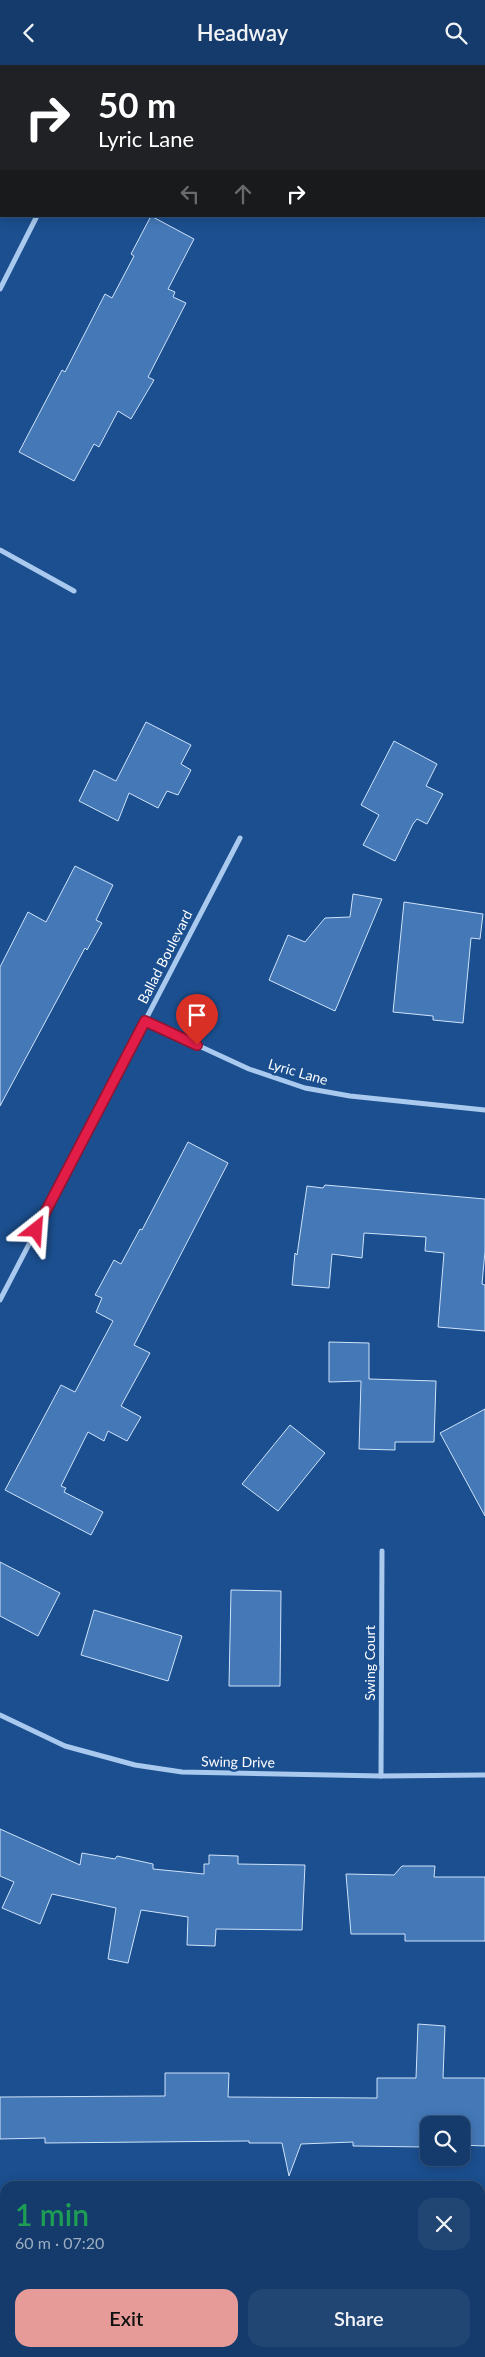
<!DOCTYPE html>
<meta charset="utf-8">
<style>
:root{--surface:#143b6b;--page:#214673;--text:#f1f3f6;--muted:#9dadc1;--line:#33557e;--accent:#e69b98}
body{margin:0;font-family:Lato,sans-serif;background:var(--page);color:var(--text);height:100vh;display:flex;flex-direction:column;font-size:19px;white-space:nowrap}
*{box-sizing:border-box;margin:0}
p{font-size:16px;color:var(--muted)}
.icon{flex:none;width:28px;height:28px;fill:none;stroke:currentColor;stroke-width:2;stroke-linecap:round;stroke-linejoin:round}
.map{position:relative;flex:1;overflow:hidden}
.details{position:absolute;left:0px;top:2116px;width:485px;height:176px;display:flex;flex-direction:column;background:var(--surface);border-radius:15px 15px 0 0;box-shadow:0 2px 12px #0003,0 0 0 1px var(--line)}
.details>*{flex:none}
.hud{position:absolute;left:0px;top:0px;width:485px;height:152px;box-shadow:0 2px 12px #0003,0 0 0 1px var(--line);background:#202124;color:#fff;overflow:hidden}
.tools{position:absolute;left:420px;top:2051px;display:grid;gap:10px}
.tools a{display:grid;place-items:center;width:50px;height:50px;border-radius:10px;background:var(--surface);box-shadow:0 2px 12px #0003,0 0 0 1px var(--line);font-size:25px}
.pin{position:absolute;display:grid;place-items:center;width:42px;height:42px;color:#fff;margin:-51px -21px;border-radius:50% 50% 50% 0;rotate:-45deg;box-shadow:0 0 5px #0007}
.pin .icon{rotate:45deg}
.me{position:absolute;width:55px;margin:-28px;rotate:28deg;stroke-linejoin:round;filter:drop-shadow(0 0 4px #0008)}
.turn{display:flex;align-items:center;gap:18px;height:105px;padding:0 15px;font-size:22px}
.turn .icon{width:65px;height:65px;stroke-width:2.5}
.turn b{display:block;font-size:35px;line-height:42px}
.lanes{display:flex;align-items:center;height:48px;padding:0 15px;background:#0003;justify-content:center;gap:25px;direction:ltr}
.lanes .off{opacity:.35}
.round{display:grid;place-items:center;flex:none;width:52px;height:52px;border-radius:15px;background:var(--page)}
.head{display:flex;align-items:center;justify-content:space-between;height:85px;padding:0 15px}
h1{font-size:30px;font-weight:600;line-height:38px;color:#1e9e55}
.button{display:flex;gap:10px;margin-top:auto;padding:10px 15px}
.button a{flex:1;height:58px;border-radius:15px;background:var(--accent);color:#111;font-size:20px;font-weight:600;line-height:58px;text-align:center}
.button a+a{background:var(--page);color:var(--text)}
header{display:flex;justify-content:space-between;align-items:center;height:65px;padding:0 15px;background:var(--surface);font-size:22px;font-weight:600}
.map>svg:first-child{display:block}
.building{fill:#4478b7;stroke:#cfe3fa}
.lines{fill:none;stroke-linecap:round;stroke-linejoin:round}
.minor{stroke:#a9c9ee;stroke-width:5}
.route-casing{stroke:#92132f;stroke-width:12}
.route{stroke:#e11d48;stroke-width:9}
.labels{text-anchor:middle;stroke-width:5;stroke-linejoin:round;paint-order:stroke}
.street-label{font-size:14px;fill:#fff;stroke:#1b4f8f}
</style>
<header><svg class="icon" aria-label="back" viewBox="0 0 24 24"><path d="M15 5l-7 7 7 7"/></svg>Headway<svg class="icon" aria-label="search" viewBox="0 0 24 24"><circle cx="10" cy="10" r="6"/><path d="M15 15l6 6"/></svg></header>
<div class="map">
<svg width="485" height="2292" viewBox="0 0 485 2292">
<rect width="100%" height="100%" fill="#1b4f8f"/>
<!-- building -->
<g class="building">
<polygon points="151,151 194,174 168,224 175,227 173,232 186,238 148,312 154,315 131,354 118,346 99,382 94,379 74,416 19,387 62,305 65,307 105,229 112,233 134,191 131,189"/>
<polygon points="146,657 191,680 181,699 191,705 178,730 167,726 158,743 129,728 118,756 79,736 94,705 116,716"/>
<polygon points="394,676 437,699 426,721 443,729 427,759 417,754 413,759 395,796 363,780 379,750 361,740"/>
<polygon points="75,801 113,820 96,855 102,858 87,885 85,883 0,1041 0,902 28,847 46,857"/>
<polygon points="353,829 382,834 335,946 269,915 288,870 305,877 325,853 350,852"/>
<polygon points="404,837 483,849 480,874 471,873 463,958 433,955 433,951 393,947"/>
<polygon points="188,1077 228,1098 134,1280 150,1288 121,1341 141,1352 127,1376 108,1366 104,1376 88,1367 61,1421 66,1423 64,1427 103,1447 91,1470 5,1425 61,1320 75,1327 113,1256 96,1247 102,1233 95,1230 114,1195 121,1199 140,1164 142,1165"/>
<polygon points="325,1120 485,1134 485,1186 482,1219 485,1220 485,1266 438,1262 444,1188 425,1186 426,1172 364,1168 362,1193 332,1189 329,1223 292,1220 295,1188 297,1190 307,1121 323,1123"/>
<polygon points="329,1277 369,1278 369,1314 436,1316 434,1377 395,1377 395,1385 359,1384 361,1316 329,1317"/>
<polygon points="485,1344 485,1451 440,1368"/>
<polygon points="290,1360 325,1388 278,1446 242,1419"/>
<polygon points="0,1497 60,1528 38,1571 0,1551"/>
<polygon points="231,1525 281,1526 280,1621 229,1621"/>
<polygon points="94,1545 182,1571 168,1616 81,1590"/>
<polygon points="0,1764 80,1800 82,1788 115,1794 117,1791 153,1799 153,1804 204,1809 204,1799 209,1799 209,1790 238,1791 238,1799 305,1800 302,1865 216,1864 215,1881 187,1880 188,1852 141,1845 128,1898 108,1894 116,1843 52,1829 40,1859 2,1843 14,1817 0,1811"/>
<polygon points="402,1801 435,1801 434,1812 485,1812 485,1876 405,1876 405,1869 351,1869 346,1809 394,1810"/>
<polygon points="418,1959 445,1961 443,2013 485,2013 485,2081 461,2080 461,2060 429,2060 429,2079 425,2079 425,2082 353,2081 353,2077 301,2079 289,2111 282,2078 249,2078 249,2076 45,2078 45,2073 0,2074 0,2032 165,2031 165,2008 229,2008 228,2032 377,2033 377,2013 416,2013"/>
</g>
<g class="lines">
<!-- minor -->
<g class="minor">
<polyline points="115,1 116,0"/>
<polyline points="0,224 37,151"/>
<polyline points="0,485 74,526"/>
<polyline points="145,956 249,1004 305,1023 350,1031 485,1045"/>
<polyline points="0,1235 240,773"/>
<polyline points="0,1650 65,1681 135,1700 182,1707 381,1711 485,1710"/>
<polyline points="381,1711 382,1486"/>
<polyline points="0,2166 5,2166"/>
<polyline points="480,2168 485,2169"/>
</g>
</g>
<g class="lines">
<!-- route casing -->
<g class="route-casing">
<polyline id="route" points="36,1165 145,956 197,980"/>
</g>
<!-- route -->
<use href="#route" class="route"/>
</g>
<g class="labels">
<!-- street labels -->
<g class="street-label">
<text transform="translate(165 892) rotate(-63)" y="5">Ballad Boulevard</text>
<text transform="translate(298 1007) rotate(16)" y="5">Lyric Lane</text>
<text transform="translate(370 1598) rotate(-90)" y="5">Swing Court</text>
<text transform="translate(238 1697) rotate(1)" y="5">Swing Drive</text>
</g>
</g>
</svg>
<div class="tools">
<a><svg class="icon" aria-label="search" viewBox="0 0 24 24"><circle cx="10" cy="10" r="6"/><path d="M15 15l6 6"/></svg></a>
</div>
<div class="pin" style="left:197px;top:980px;background:#d93025"><svg class="icon" aria-label="arrive" viewBox="0 0 24 24"><path d="M6 21V4h12l-3 4 3 4H6"/></svg></div>
<svg class="me" style="left:36px;top:1165px" viewBox="-20 -20 40 40"><path d="M0-17L14 15 0 8-14 15z" fill="#e11d48" stroke="#fff" stroke-width="4"/></svg>
<div class="hud">
<div class="turn"><svg class="icon" aria-label="right" viewBox="0 0 24 24"><path d="M7 20v-9h11M14 6l5 5-5 5"/></svg><div><b>50 m</b>Lyric Lane</div></div>
<div class="lanes"><svg class="icon off" aria-label="left" viewBox="0 0 24 24"><path d="M17 20v-9H6M10 6l-5 5 5 5"/></svg><svg class="icon off" aria-label="ahead" viewBox="0 0 24 24"><path d="M12 20V5M6 11l6-6 6 6"/></svg><svg class="icon" aria-label="right" viewBox="0 0 24 24"><path d="M7 20v-9h11M14 6l5 5-5 5"/></svg></div>
</div>
<section class="details">
<div class="head"><div><h1>1 min</h1><p>60 m · 07:20</p></div><a class="round"><svg class="icon" aria-label="close" viewBox="0 0 24 24"><path d="M6 6l12 12M18 6L6 18"/></svg></a></div>
<div class="button"><a>Exit</a><a>Share</a></div>
</section>
</div>
